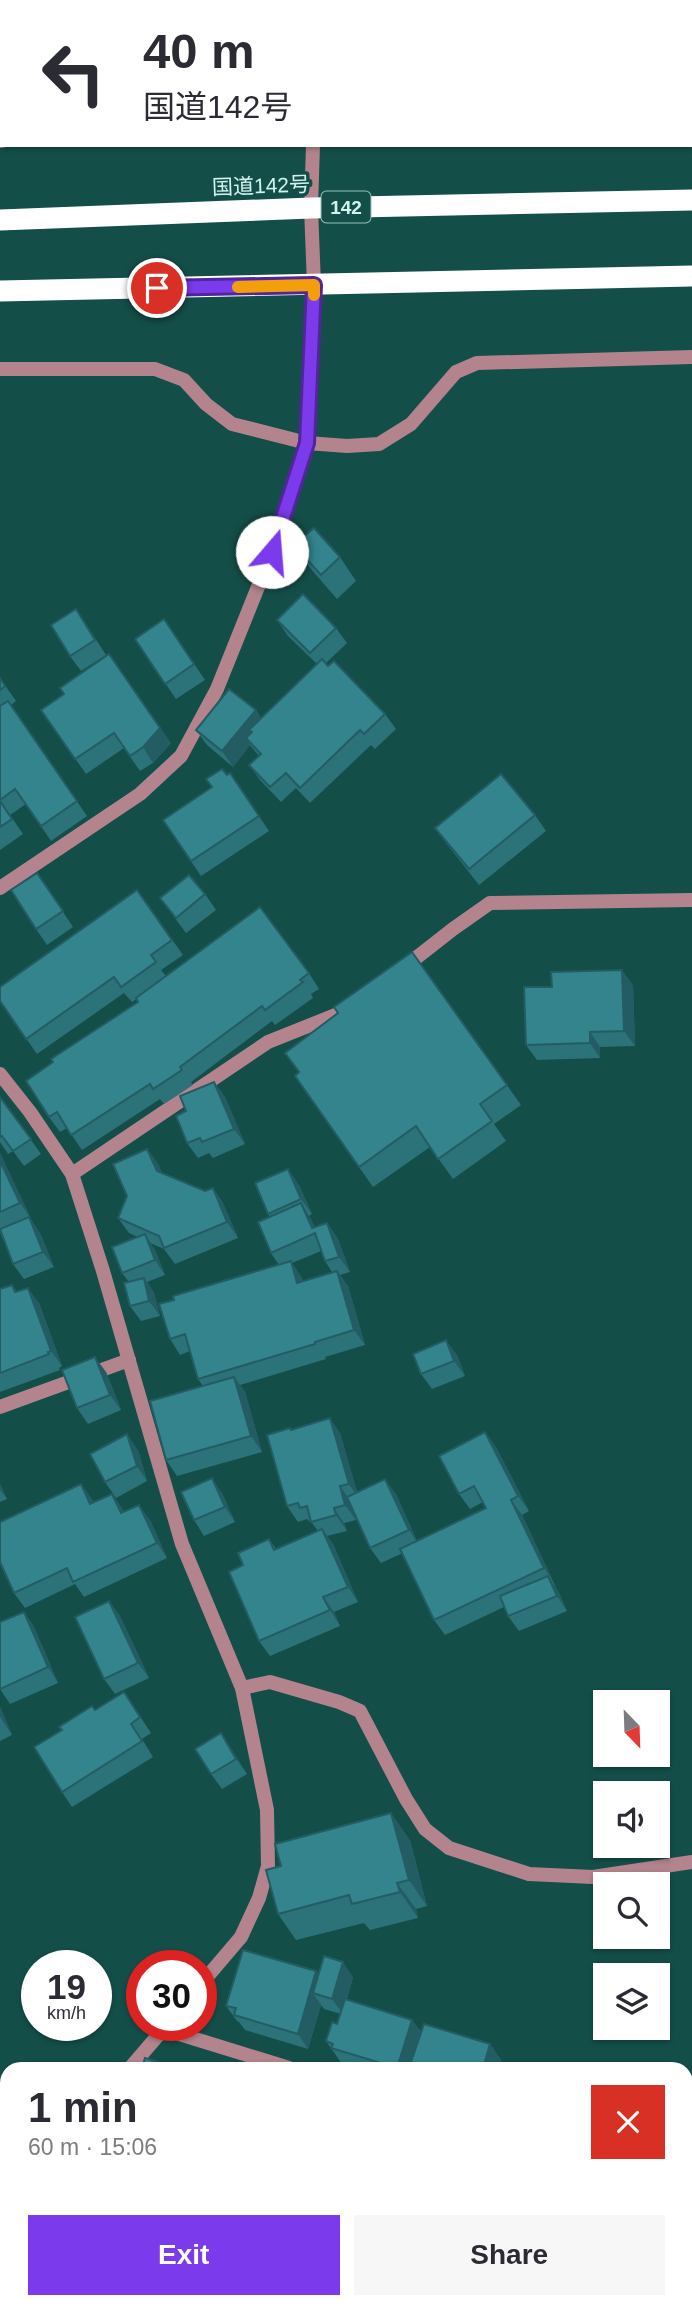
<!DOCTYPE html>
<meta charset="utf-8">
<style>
:root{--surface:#fff;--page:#f7f7f7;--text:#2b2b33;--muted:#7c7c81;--accent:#7c3aed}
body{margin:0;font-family:Helvetica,"Noto Sans JP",sans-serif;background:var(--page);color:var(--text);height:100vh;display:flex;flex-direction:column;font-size:26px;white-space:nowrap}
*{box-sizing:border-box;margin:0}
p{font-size:23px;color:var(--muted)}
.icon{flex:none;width:38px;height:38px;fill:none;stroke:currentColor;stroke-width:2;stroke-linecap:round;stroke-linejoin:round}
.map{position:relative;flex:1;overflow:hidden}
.panel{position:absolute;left:0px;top:2062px;width:693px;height:247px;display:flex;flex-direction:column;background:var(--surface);border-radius:21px 21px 0 0;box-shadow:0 2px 5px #0004}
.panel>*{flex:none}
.hud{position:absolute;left:0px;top:0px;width:693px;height:147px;box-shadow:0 2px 5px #0004;background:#fff;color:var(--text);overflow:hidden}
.needle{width:46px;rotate:157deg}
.controls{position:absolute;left:593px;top:1690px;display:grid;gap:14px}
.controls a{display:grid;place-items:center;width:77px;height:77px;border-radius:0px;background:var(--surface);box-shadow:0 2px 5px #0004;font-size:35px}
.speed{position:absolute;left:21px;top:1950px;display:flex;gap:14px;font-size:35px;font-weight:700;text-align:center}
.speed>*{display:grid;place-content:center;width:91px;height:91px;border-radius:50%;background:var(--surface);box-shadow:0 2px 5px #0004;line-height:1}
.speed small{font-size:18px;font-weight:400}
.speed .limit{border:10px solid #d22;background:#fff;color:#111}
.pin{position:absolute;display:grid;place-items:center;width:60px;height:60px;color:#fff;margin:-30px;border:4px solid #fff;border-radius:50%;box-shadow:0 2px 7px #0007}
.me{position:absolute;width:77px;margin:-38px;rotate:18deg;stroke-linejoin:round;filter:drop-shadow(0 0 5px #0008)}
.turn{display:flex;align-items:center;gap:24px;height:147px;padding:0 28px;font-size:32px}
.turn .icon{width:91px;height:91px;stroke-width:2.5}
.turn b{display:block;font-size:49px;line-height:60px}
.round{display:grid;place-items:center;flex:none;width:74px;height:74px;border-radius:0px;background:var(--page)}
.headline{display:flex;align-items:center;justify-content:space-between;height:119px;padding:0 28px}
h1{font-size:42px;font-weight:700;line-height:52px}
.cta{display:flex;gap:14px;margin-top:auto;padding:14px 28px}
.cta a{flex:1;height:80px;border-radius:0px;background:var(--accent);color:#fff;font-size:28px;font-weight:700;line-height:80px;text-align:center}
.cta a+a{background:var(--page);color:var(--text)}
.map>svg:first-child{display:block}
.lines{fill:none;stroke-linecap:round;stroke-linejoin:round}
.lane{stroke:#b3848d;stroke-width:14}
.street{stroke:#b3848d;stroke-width:14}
.highway{stroke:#fff;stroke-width:21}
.wall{fill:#2c7279;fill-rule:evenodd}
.shaded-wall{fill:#245c63}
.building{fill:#33848d;stroke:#245c63;stroke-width:2}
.route-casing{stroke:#51269a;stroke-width:18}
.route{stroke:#7c3aed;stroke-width:12}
.slow{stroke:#f59e0b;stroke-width:12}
.labels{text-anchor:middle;stroke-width:7;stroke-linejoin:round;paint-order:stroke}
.shield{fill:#144e48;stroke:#98c2bc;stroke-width:2}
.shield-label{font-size:19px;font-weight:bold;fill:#d0f3ee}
.street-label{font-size:21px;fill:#d0f3ee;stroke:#144e48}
</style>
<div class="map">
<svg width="692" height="2307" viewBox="0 0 692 2307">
<rect width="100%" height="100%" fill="#144e48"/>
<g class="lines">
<!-- lane -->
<g class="lane">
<polyline points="402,969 453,929 490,903 692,900"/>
<polyline points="72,1174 268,1042 353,1008"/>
<polyline points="0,1407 129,1360"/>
<polyline points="242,1688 270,1682 339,1702 360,1711 406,1799 425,1829 449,1848 529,1874 593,1877 692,1862"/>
<polyline points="225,2307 227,2301"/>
</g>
<!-- street -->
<g class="street">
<polyline points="318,0 318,2"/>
<polyline points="691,125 692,125"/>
<polyline points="0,141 2,141"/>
<polyline points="0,369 155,369 184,380 206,404 232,424 307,443 347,446 379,444 411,424 456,372 477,363 692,357"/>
<polyline points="0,888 140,794 181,756 217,689 272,552 307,443 314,285 311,208 313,145"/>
<polyline points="0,1074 30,1112 72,1174 103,1271 182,1544 242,1688 267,1810 268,1866 259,1898 241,1937 201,1984"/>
<polyline points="163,2029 289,2068"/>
<polyline points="130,2068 167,2025"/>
<polyline points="0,2223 7,2215"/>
</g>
<!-- highway -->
<g class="highway">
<polyline points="0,220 311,208 692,200"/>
<polyline points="0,291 692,276"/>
</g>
</g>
<!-- wall -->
<g class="wall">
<polygon points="294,545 340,557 356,581 337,599 311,569"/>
<polygon points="164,619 205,680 176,699 135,639"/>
<polygon points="277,620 336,628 347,643 325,664 385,714 396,729 375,749 371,745 310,803 296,788 281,802 260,780 249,765 259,756 250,745 233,767 207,745 196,730 256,710 261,718 317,664 288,636"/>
<polygon points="86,624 106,655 81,671 70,656"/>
<polygon points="0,678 16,701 11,705 87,816 51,841 26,804 10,815 23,834 0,850"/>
<polygon points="41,710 171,743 153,763 140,771 124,748 86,774"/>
<polygon points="230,773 269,831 201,876 163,820 212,787"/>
<polygon points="535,815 546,831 479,885 446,843 435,828"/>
<polygon points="37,873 73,927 47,945 36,929"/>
<polygon points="137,890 183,955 161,970 166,976 309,973 319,989 311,994 313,998 275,1025 272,1021 191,1082 193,1085 164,1104 160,1099 82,1150 67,1128 60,1132 49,1117 53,1062 138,1002 137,999 132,1002 124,993 37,1054 0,1001"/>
<polygon points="205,894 216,910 186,933 160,898"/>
<polygon points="412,952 521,1105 494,1124 506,1141 453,1179 430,1147 373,1187 295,1076 299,1073 338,1013"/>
<polygon points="633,985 635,1046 600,1047 600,1058 537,1060 526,1045"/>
<polygon points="214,1082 225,1097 245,1144 213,1158 209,1153 198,1158 187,1143 186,1111"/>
<polygon points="0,1097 41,1154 24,1166 13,1151 8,1154 0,1142"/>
<polygon points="147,1149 158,1164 162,1173 205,1191 213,1188 223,1203 238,1238 175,1264 164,1249 150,1243 155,1250 165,1275 147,1282 154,1293 160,1316 141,1321 130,1306 129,1282 122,1273 138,1237 129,1233 118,1218"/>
<polygon points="0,1153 30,1218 40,1233 54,1267 24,1279 13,1264 0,1232"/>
<path d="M299,1185L312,1214L309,1216L315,1227L327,1223L338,1239L350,1272L340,1275L348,1286L365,1345L325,1357L326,1359L240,1385L245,1392L262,1452L177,1476L166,1460L203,1386L198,1379L190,1351L180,1355L170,1339L174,1300L279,1265L271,1253L270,1217L268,1214ZM321,1251L325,1261L332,1272L303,1281L301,1277L292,1263Z"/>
<polygon points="12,1285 17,1292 39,1303 62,1366 59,1368 60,1370 0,1392 0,1289"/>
<polygon points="457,1355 465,1376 432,1389 421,1374"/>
<polygon points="106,1372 121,1410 88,1424 77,1408"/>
<polygon points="290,1428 292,1430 340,1433 357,1492 396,1494 417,1541 486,1508 483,1502 470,1509 459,1494 485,1432 496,1447 529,1511 522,1515 567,1611 519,1631 508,1616 504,1607 445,1635 434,1620 403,1553 381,1563 370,1548 354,1513 356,1520 344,1523 347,1531 327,1536 333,1544 358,1602 334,1612 340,1626 270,1656 259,1641 243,1565 269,1539 276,1549 318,1531 312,1523 311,1523 307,1519 298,1522 287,1506"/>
<polygon points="138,1450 147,1481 116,1498 105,1482"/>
<polygon points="0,1484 7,1499 0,1502"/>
<polygon points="222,1493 235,1522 204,1536 194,1520"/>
<polygon points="112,1494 124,1512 150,1520 167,1558 84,1597 75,1584 25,1608 14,1593 92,1499 93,1503"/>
<polygon points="109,1601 120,1616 149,1678 115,1694 104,1679"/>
<polygon points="24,1612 34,1627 58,1683 10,1704 0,1689 0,1622"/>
<polygon points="124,1692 151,1733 142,1739 153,1757 72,1807 62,1792 95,1710"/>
<polygon points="0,1707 12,1735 0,1741"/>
<polygon points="221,1733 247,1774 222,1789 211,1774"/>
<polygon points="410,1840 427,1906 416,1909 418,1918 370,1930 364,1923 296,1940 278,1914"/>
<polygon points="316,1971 319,1975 353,1977 347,1999 412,2020 421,2032 490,2044 501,2060 498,2068 357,2068 342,2064 326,2041 337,2024 341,2014 324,2009 321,2005 308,2049 245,2030 239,2022 237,2021 226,2006"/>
<polygon points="7,2231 7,2300 0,2298 0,2251"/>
<polygon points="10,2301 102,2301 100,2307 28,2307"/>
<polygon points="358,2301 579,2301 572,2307 350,2307"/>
</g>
<!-- shaded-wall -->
<g class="shaded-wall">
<polygon points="109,654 171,743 153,763 143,747"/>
<polygon points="256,710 266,725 246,738 250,745 233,767 222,751"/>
<polygon points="622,970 633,985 635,1046 624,1031"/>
<polygon points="590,1032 600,1047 600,1058 590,1043"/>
<polygon points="214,1082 225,1097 245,1144 234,1129"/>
<polygon points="147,1149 158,1164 167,1186 157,1171"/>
<polygon points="0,1153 31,1218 20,1203 0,1161"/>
<polygon points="288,1169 299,1185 312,1214 301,1199"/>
<polygon points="213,1188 223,1203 238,1238 227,1222"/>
<polygon points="301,1203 311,1219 322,1243 312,1228"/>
<polygon points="29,1217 40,1233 54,1267 43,1252"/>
<polygon points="327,1223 338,1239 350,1272 339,1257"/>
<polygon points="145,1234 155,1250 165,1275 155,1260"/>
<polygon points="291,1261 301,1277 308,1298 297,1283"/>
<polygon points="337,1271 348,1286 365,1345 354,1330"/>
<polygon points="144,1278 154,1293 160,1316 149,1301"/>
<polygon points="28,1288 39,1303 62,1366 51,1351"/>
<polygon points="446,1340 457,1355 465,1376 454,1361"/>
<polygon points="95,1357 106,1372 121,1410 110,1395"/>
<polygon points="234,1377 245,1392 262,1452 251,1436"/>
<polygon points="330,1418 340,1433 359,1499 349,1484"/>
<polygon points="485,1432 496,1447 529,1511 518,1496"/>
<polygon points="127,1434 138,1450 147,1481 137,1466"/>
<polygon points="212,1478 222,1493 235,1522 225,1507"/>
<polygon points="385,1479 396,1494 419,1545 409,1530"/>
<polygon points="0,1484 7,1499 0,1490"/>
<polygon points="81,1484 92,1499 101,1519 90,1504"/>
<polygon points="340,1486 351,1502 356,1520 345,1505"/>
<polygon points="112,1494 123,1509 132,1529 121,1513"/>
<polygon points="511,1500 522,1515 554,1583 544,1568"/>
<polygon points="139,1505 150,1520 167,1558 157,1543"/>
<polygon points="334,1508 344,1523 347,1531 336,1515"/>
<polygon points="322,1529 333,1544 358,1602 348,1587"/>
<polygon points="548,1576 559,1592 567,1611 557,1596"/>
<polygon points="323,1597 334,1612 340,1626 330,1610"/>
<polygon points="109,1601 120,1616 149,1678 138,1663"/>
<polygon points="24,1612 34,1627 58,1683 48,1667"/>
<polygon points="0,1707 12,1735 2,1720 0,1716"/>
<polygon points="221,1733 231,1748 247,1774 236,1759"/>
<polygon points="391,1813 410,1840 427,1906 409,1880"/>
<polygon points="397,1883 416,1909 418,1918 400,1892"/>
<polygon points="343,1962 353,1977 343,2014 332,1999"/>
<polygon points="316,1971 327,1986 313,1993 321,2005 308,2049 298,2034"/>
<polygon points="412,2020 423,2036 412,2068 397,2068"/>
<polygon points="490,2044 501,2060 498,2068 483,2068"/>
<polygon points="86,2301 102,2301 100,2307 85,2307"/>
<polygon points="186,2301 201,2301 199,2307 184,2307"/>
<polygon points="305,2301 323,2301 327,2307 303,2307"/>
</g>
<!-- building -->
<g class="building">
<polygon points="314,528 340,557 321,575 294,545"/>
<polygon points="303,594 336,628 310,653 277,620"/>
<polygon points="76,609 95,640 70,656 51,625"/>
<polygon points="164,619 194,664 165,684 135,639"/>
<polygon points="109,654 160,728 143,747 130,756 114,733 75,759 41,710 64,694 60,688"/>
<polygon points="322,659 328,666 334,661 385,714 364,734 360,730 300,788 286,773 270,787 249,765 261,754 246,738 252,732 249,730"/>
<polygon points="0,678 5,686 0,690"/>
<polygon points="229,689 256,710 222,751 196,730"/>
<polygon points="8,701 77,801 41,826 15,789 0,800 0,706"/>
<polygon points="222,769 227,775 230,773 259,816 191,861 163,820 212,787 206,779"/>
<polygon points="501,774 535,815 469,869 435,828"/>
<polygon points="0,801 12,819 0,827"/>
<polygon points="37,873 63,911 36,929 11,890"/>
<polygon points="189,875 205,894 176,918 160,898"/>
<polygon points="137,890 172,940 151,955 156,962 121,987 114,977 26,1039 0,1001 0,987"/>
<polygon points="260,907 309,973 300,980 303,982 265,1010 262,1006 180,1067 182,1070 153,1089 150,1084 71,1135 57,1112 49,1117 26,1081 53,1062 51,1059 138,1002 136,998"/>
<polygon points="412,952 507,1085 480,1104 492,1121 438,1159 416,1126 359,1167 295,1076 299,1072 285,1053 338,1013 334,1007"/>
<polygon points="622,970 624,1031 590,1032 590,1043 526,1045 524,987 552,987 551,972"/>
<polygon points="214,1082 234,1129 202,1142 200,1138 187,1143 176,1116 186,1111 180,1096"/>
<polygon points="0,1097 31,1139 13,1151 2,1136 0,1137"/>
<polygon points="147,1149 157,1171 205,1191 213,1188 227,1222 164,1248 159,1236 118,1218 127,1196 113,1164"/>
<polygon points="0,1161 20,1203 0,1212"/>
<polygon points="288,1169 301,1199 268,1214 255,1183"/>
<polygon points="301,1203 312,1228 327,1223 339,1257 325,1261 315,1233 271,1253 258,1222"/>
<polygon points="29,1217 43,1252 13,1264 0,1229"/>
<polygon points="145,1234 155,1260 122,1273 112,1247"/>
<polygon points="291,1261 297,1283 337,1271 354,1330 315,1342 315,1344 198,1379 185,1334 170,1339 159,1304 174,1300 173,1296"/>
<polygon points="144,1278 149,1301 130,1306 124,1283"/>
<polygon points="12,1285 15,1292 28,1288 51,1351 48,1352 49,1354 0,1373 0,1289"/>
<polygon points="446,1340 454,1361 421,1374 413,1354"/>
<polygon points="95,1357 110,1395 77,1408 62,1370"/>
<polygon points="234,1377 251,1436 166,1460 150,1401"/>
<polygon points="330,1418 349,1484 340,1486 345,1505 334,1508 336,1515 311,1522 307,1506 300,1508 298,1503 287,1506 267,1435 290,1428 291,1430"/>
<polygon points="485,1432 518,1496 511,1500 544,1568 434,1620 400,1549 486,1508 474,1486 459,1494 439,1456"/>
<polygon points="127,1434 137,1466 105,1482 90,1454"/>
<polygon points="212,1478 225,1507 194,1520 181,1492"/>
<polygon points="385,1479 409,1530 370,1548 347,1497"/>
<polygon points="81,1484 90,1504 112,1494 121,1513 139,1505 157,1543 73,1582 67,1568 14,1593 0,1562 0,1522"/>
<polygon points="322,1529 348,1587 323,1597 330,1610 259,1641 229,1572 243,1565 238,1553 269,1539 274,1550"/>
<polygon points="548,1576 557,1596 508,1616 500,1596"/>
<polygon points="109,1601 138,1663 104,1679 75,1617"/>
<polygon points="24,1612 48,1667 0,1689 0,1622"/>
<polygon points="124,1692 140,1717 131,1724 142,1741 62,1792 34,1747 62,1730 59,1727 92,1706 95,1710"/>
<polygon points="221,1733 236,1759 211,1774 195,1749"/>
<polygon points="391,1813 409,1880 397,1883 400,1892 352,1904 349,1895 278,1914 266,1870 281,1866 275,1844"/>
<polygon points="243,1950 316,1971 298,2034 234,2015 236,2008 226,2006"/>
<polygon points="324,1956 343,1962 332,1999 313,1993"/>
<polygon points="345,1999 412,2020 397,2068 331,2048 333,2044 326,2041 332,2022 337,2024"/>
<polygon points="424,2024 490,2044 483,2068 409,2068"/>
<polygon points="145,2058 176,2068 142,2068"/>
<polygon points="7,2231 7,2288 0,2286 0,2251"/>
<polygon points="46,2301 86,2301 85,2307 64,2307"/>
<polygon points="123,2301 186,2301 184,2307 122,2307"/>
<polygon points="246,2301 305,2301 303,2307 244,2307"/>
<polygon points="358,2301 534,2301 527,2307 350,2307"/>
</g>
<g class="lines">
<!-- route casing -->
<g class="route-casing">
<polyline id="route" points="157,288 314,285 307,443 272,552"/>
</g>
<!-- route -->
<use href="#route" class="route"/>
<!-- slow -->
<polyline class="slow" points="238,287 314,285 314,295"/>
</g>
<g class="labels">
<!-- shield labels -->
<rect class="shield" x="321.5" y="191.5" width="49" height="31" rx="5"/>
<g class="shield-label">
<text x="346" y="214">142</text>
</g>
<!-- street labels -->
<g class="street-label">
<text transform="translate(261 186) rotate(-2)" y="7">国道142号</text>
</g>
</g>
</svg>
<div class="controls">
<a><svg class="needle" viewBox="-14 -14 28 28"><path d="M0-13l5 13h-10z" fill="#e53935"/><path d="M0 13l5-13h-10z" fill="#7c7c81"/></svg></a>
<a><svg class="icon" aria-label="sound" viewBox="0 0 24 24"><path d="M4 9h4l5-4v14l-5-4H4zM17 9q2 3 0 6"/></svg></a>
<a><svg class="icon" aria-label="search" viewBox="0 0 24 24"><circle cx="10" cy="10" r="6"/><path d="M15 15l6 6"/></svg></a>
<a><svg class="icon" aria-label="layers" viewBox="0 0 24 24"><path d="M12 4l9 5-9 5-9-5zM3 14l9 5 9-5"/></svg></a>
</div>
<div class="speed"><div>19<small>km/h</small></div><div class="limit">30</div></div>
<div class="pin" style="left:157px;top:288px;background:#d93025"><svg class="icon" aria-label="arrive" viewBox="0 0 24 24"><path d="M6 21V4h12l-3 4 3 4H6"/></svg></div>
<svg class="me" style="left:272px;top:552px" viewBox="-20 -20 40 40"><circle r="19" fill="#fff"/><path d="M0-13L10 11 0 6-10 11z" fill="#7c3aed"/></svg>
<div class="hud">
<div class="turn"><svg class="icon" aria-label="left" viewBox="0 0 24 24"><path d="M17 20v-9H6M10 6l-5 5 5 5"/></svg><div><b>40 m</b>国道142号</div></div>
</div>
<section class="panel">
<div class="headline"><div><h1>1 min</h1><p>60 m · 15:06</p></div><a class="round" style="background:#d93025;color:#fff"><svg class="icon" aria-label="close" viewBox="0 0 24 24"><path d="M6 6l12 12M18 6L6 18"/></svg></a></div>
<div class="cta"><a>Exit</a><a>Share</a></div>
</section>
</div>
